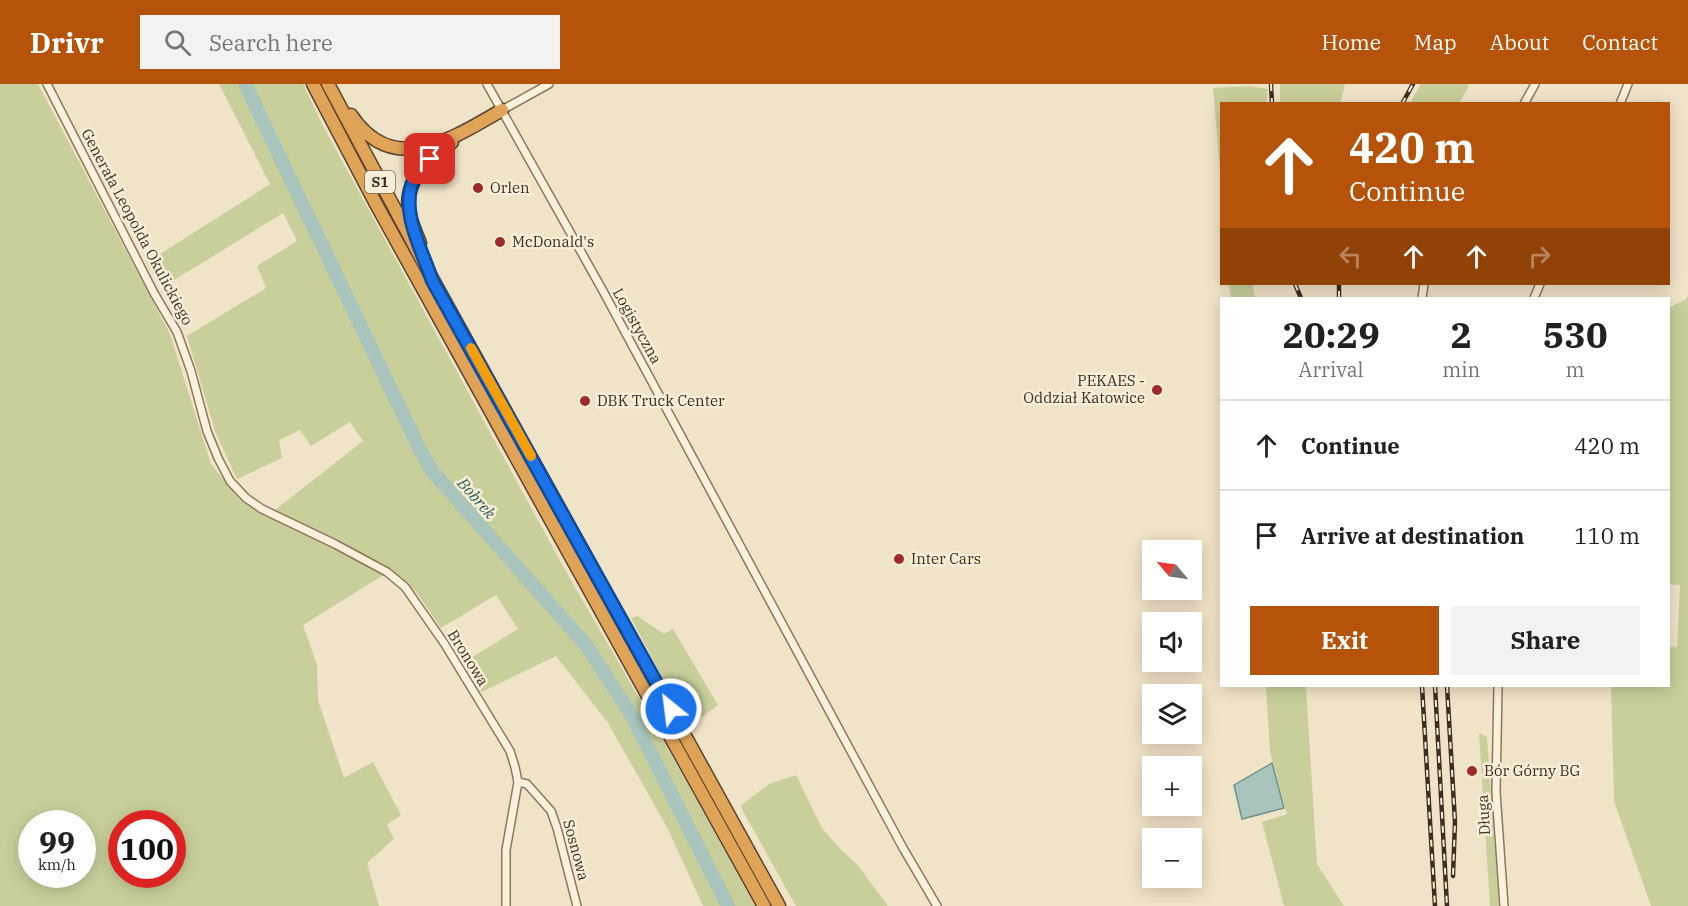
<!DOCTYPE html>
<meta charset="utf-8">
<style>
:root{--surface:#fff;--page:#f2f2f2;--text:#202124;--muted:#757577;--line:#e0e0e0;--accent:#b45309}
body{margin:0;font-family:"IBM Plex Serif",serif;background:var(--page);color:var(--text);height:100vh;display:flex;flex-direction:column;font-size:22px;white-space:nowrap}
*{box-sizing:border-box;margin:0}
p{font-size:20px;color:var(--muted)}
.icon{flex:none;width:33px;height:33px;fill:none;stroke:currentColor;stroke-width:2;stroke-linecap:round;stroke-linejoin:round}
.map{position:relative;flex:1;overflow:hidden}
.side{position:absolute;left:1220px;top:213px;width:450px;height:390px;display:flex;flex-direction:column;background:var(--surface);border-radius:0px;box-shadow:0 3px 15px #0003}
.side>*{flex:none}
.hud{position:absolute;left:1220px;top:18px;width:450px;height:183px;border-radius:0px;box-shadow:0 3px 15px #0003;background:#b45309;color:#fff;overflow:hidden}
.needle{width:39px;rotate:299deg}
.controls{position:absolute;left:1142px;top:456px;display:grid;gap:12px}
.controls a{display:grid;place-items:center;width:60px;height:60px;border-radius:0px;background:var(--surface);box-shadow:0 3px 15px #0003;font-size:30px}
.speed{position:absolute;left:18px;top:726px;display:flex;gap:12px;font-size:30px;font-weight:700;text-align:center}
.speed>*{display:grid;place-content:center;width:78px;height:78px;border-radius:50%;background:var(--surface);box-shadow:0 3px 15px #0003;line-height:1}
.speed small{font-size:15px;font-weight:400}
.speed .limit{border:9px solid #d22;background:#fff;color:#111}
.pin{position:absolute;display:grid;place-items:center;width:51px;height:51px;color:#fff;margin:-26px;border-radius:12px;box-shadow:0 3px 9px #0006}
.me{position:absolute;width:66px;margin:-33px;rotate:331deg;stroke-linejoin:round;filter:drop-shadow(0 0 4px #0008)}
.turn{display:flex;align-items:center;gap:21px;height:126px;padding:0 30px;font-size:27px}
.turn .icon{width:78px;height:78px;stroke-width:2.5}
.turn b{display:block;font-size:42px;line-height:51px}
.lanes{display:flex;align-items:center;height:57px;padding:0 30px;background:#0003;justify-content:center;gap:30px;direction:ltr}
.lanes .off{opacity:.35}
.eta{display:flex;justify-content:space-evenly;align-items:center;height:102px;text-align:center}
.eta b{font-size:36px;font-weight:700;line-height:42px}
.primary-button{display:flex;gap:12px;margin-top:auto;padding:12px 30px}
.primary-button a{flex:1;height:69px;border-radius:0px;background:var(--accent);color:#fff;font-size:24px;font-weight:700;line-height:69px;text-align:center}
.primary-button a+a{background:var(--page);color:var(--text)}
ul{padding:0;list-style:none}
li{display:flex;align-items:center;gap:18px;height:90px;padding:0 30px;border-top:2px solid var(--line)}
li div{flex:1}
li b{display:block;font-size:22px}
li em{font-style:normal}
header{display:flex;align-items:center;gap:36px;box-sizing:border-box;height:84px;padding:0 30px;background:var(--accent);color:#fff}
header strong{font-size:28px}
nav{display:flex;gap:33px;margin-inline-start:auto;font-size:21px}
.search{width:420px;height:54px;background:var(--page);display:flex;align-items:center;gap:15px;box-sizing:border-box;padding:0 21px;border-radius:0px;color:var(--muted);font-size:22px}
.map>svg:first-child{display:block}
.green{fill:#c9cf9b;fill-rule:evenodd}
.water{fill:#a9c4bc;stroke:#6f938a;stroke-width:1.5}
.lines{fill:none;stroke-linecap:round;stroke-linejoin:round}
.river{stroke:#a9c4bc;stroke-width:14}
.street-casing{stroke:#8d765c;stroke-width:10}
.highway-casing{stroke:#5b4430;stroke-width:15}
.street{stroke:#faf1dc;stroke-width:7}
.highway{stroke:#e0a458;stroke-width:12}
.rail-casing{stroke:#3d2e20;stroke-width:4.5}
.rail{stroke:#f7eed8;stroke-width:2;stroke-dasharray:7;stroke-linecap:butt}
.route-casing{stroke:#114b97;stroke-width:15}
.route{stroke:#1a73e8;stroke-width:10}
.slow{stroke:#f59e0b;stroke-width:10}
.poi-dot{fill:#9e2a2b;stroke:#f7eed8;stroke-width:2}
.labels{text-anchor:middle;stroke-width:5;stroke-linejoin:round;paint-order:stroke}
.shield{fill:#f7eed8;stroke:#756857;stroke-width:1.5}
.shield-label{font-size:14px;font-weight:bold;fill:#3d2e20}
.poi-label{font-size:15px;fill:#3d2e20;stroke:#f7eed8;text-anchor:start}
.street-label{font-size:15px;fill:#3d2e20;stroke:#f7eed8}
.water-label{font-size:16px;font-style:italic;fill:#2f5d5a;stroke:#f7eed8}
</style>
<header>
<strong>Drivr</strong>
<div class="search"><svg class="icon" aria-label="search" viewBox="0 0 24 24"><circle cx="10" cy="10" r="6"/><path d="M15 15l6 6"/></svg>Search here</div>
<nav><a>Home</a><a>Map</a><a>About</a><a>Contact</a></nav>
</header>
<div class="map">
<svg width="1688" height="822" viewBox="0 0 1688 822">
<rect width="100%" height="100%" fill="#f0e4c8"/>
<!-- green -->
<g class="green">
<path d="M0,0H38L170,250L211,380L239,415L298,445L275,426L363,357L350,338L311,362L300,346L279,356L282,374L237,395L215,347L187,252L266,204L257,182L297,157L283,129L163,203L146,179L270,100L219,0H303L322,40L564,484L657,645L755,822H703L668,745L608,639L556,572L482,608L464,578L518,545L496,511L441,544L416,508L389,484L382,492L303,541L317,581L318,616L344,694L373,678L401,731L387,741L394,755L367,779L379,822H0ZM32,740H82V790H32ZM122,740H172V790H122Z"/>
<polygon points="1280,0 1345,0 1340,20 1280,19"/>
<polygon points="1421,0 1466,0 1469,2 1459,19 1410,19"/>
<polygon points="1250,2 1268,5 1266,19 1221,20 1221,98 1213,4"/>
<polygon points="1229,200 1253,200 1255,214 1231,214"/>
<polygon points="1688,211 1688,822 1651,822 1614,717 1611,602 1668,602 1668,562 1677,563 1680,501 1668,500 1668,224 1686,215"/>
<polygon points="637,532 664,550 673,545 718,621 689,643 631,534"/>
<polygon points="1266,602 1306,602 1317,780 1344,822 1284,822 1262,738 1287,730 1270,668"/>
<polygon points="1479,649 1487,653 1499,822 1490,822"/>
<polygon points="796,691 822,744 842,767 856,779 888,822 796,822 740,722 769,700"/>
</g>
<!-- water -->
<polygon class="water" points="1272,679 1284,724 1242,735 1234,701"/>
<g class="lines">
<!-- river -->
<polyline class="river" points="245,0 420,366 432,387 586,561 632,632 728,822"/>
<!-- street casing -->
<g class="street-casing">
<g id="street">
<polyline points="47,0 154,209 177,248 191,287 207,347 218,374 230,397 246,414 262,425 335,460 387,488 405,503 444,559 510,667 515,683 518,698 506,766 506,822"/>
<polyline points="487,0 603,207 903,764 937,822"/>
<polyline points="1524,20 1535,0"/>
<polyline points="1620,20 1628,0"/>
<polyline points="502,26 549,0"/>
<polyline points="1422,214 1424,200"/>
<polyline points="1534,214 1540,200"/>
<polyline points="1498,602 1496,708 1504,822"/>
<polyline points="518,698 527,700 551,727 557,744 577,822"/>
</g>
</g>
<!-- highway casing -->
<g class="highway-casing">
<g id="highway">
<polyline points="313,0 376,120 764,822"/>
<polyline points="328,0 433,196 779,822"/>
<path d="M351,31C393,94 452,55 502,26"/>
<path d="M420,159C416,149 411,138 409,127C403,96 431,75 452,58"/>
</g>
</g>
<!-- street -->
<use href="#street" class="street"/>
<!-- highway -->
<use href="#highway" class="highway"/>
<!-- rail casing -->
<g class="rail-casing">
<g id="rail">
<polyline points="1271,0 1272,20"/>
<polyline points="1402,20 1413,0"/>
<polyline points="1295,200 1301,214"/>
<polyline points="1339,214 1339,200"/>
<polyline points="1422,602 1435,822"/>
<polyline points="1435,602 1447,822"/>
<polyline points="1447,602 1455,738 1453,792"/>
</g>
</g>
<!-- rail -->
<use href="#rail" class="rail"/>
</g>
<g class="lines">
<!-- route casing -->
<g class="route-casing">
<path id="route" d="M430,75C425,81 419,87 415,93C398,125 422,165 432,196L671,625"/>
</g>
<!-- route -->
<use href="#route" class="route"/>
<!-- slow -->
<polyline class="slow" points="471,264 531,372"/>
</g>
<!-- markers -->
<g class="poi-dot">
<circle cx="478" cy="104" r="6"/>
<circle cx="500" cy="158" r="6"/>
<circle cx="1157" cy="306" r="6"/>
<circle cx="585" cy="317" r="6"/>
<circle cx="899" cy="475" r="6"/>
<circle cx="1472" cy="687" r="6"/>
</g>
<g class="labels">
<!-- shield labels -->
<rect class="shield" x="365" y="87" width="30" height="22" rx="4.5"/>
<g class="shield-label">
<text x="380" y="103">S1</text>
</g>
<!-- poi labels -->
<g class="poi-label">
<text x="490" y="109">Orlen</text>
<text x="512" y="163">McDonald's</text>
<text x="1145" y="302" text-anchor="end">PEKAES -<tspan x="1145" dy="17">Oddział Katowice</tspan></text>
<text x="597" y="322">DBK Truck Center</text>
<text x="911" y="480">Inter Cars</text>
<text x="1484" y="692">Bór Górny BG</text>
</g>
<!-- street labels -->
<g class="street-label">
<text transform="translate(137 143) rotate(62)" y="5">Generała Leopolda Okulickiego</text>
<text transform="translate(637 242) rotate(61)" y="5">Logistyczna</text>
<text transform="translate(468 574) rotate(58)" y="5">Bronowa</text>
<text transform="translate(1484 731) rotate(-93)" y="5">Długa</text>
<text transform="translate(576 766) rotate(75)" y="5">Sosnowa</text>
</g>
<!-- water labels -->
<g class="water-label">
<text transform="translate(477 414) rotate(49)" y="6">Bobrek</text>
</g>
</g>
</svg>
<div class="controls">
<a><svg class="needle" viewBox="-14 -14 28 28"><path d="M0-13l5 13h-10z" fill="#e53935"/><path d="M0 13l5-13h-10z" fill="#757577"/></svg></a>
<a><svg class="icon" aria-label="sound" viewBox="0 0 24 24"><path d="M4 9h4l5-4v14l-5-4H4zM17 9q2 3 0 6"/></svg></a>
<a><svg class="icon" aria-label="layers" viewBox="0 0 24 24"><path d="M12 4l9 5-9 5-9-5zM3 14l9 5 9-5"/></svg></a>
<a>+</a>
<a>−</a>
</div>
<div class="speed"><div>99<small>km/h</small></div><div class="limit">100</div></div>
<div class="pin" style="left:430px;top:75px;background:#d93025"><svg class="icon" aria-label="arrive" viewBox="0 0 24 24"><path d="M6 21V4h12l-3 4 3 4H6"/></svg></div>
<svg class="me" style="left:671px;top:625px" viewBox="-20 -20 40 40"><circle r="17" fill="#1a73e8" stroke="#fff" stroke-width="3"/><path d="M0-11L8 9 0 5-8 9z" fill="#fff"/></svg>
<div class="hud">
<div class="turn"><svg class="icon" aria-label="ahead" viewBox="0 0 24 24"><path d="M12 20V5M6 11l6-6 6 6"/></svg><div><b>420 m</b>Continue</div></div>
<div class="lanes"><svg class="icon off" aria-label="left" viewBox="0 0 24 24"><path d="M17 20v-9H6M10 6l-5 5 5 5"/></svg><svg class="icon" aria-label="ahead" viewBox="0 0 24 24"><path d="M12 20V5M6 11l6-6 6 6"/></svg><svg class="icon" aria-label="ahead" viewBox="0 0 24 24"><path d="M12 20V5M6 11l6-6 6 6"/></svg><svg class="icon off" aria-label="right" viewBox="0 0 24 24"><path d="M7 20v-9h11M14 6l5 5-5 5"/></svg></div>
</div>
<section class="side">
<div class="eta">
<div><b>20:29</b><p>Arrival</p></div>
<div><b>2</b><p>min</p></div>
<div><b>530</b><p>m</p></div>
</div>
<ul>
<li><svg class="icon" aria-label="ahead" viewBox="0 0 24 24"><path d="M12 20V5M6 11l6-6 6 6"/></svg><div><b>Continue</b></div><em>420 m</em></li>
<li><svg class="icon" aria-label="arrive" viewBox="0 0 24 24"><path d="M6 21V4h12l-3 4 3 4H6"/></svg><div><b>Arrive at destination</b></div><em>110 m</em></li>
</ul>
<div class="primary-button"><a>Exit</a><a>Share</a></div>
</section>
</div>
